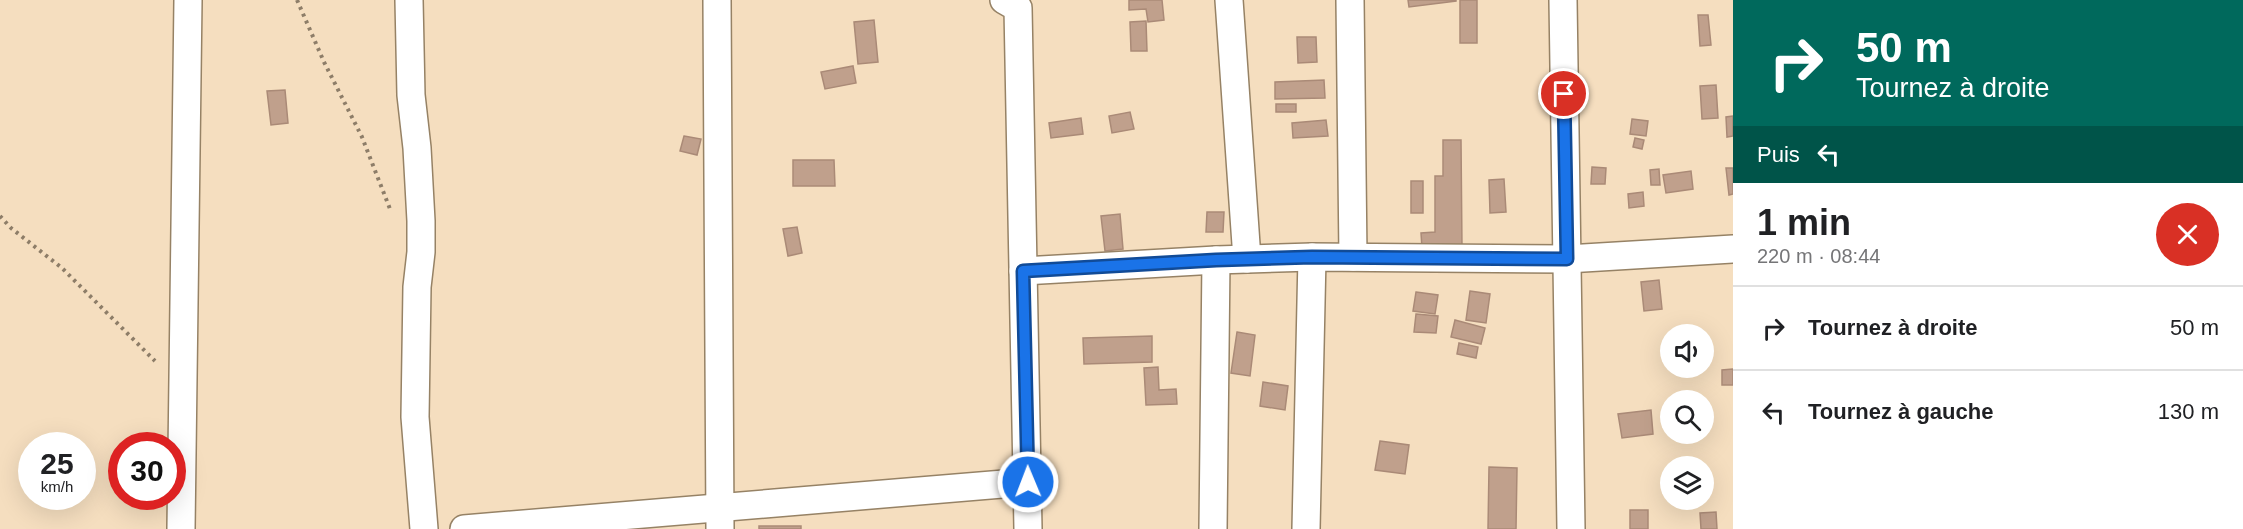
<!DOCTYPE html>
<html lang="fr">
<meta charset="utf-8">
<style>
:root{--surface:#fff;--page:#f2f2f2;--text:#202124;--muted:#757577;--line:#e0e0e0}
body{margin:0;font-family:Arial,sans-serif;background:var(--page);color:var(--text);height:100vh;display:flex;flex-direction:column;font-size:22px;white-space:nowrap}
*{box-sizing:border-box;margin:0}
p{font-size:20px;color:var(--muted)}
.icon{flex:none;width:33px;height:33px;fill:none;stroke:currentColor;stroke-width:2;stroke-linecap:round;stroke-linejoin:round}
.map{position:relative;flex:1;overflow:hidden}
.details{display:flex;flex-direction:column;background:var(--surface);width:510px}
.details>*{flex:none}
.top-card{background:#00695c;color:#fff;overflow:hidden}
.controls{position:absolute;left:1660px;top:324px;display:grid;gap:12px}
.controls a{display:grid;place-items:center;width:54px;height:54px;border-radius:50%;background:var(--surface);box-shadow:0 6px 24px #0002;font-size:30px}
.speed{position:absolute;left:18px;top:432px;display:flex;gap:12px;font-size:30px;font-weight:700;text-align:center}
.speed>*{display:grid;place-content:center;width:78px;height:78px;border-radius:50%;background:var(--surface);box-shadow:0 6px 24px #0002;line-height:1}
.speed small{font-size:15px;font-weight:400}
.speed .limit{border:9px solid #d22;background:#fff;color:#111}
.pin{position:absolute;display:grid;place-items:center;width:51px;height:51px;color:#fff;margin:-26px;border:3px solid #fff;border-radius:50%;box-shadow:0 2px 6px #0007}
.me{position:absolute;width:66px;margin:-33px;rotate:359deg;stroke-linejoin:round;filter:drop-shadow(0 0 4px #0008)}
.turn{display:flex;align-items:center;gap:21px;height:126px;padding:0 24px;font-size:27px}
.turn .icon{width:78px;height:78px;stroke-width:2.5}
.turn b{display:block;font-size:42px;line-height:51px}
.then{display:flex;align-items:center;height:57px;padding:0 24px;background:#0003;gap:12px;font-size:22px}
.round{display:grid;place-items:center;flex:none;width:63px;height:63px;border-radius:32px;background:var(--page)}
.head{display:flex;align-items:center;justify-content:space-between;height:102px;padding:0 24px}
h1{font-size:36px;font-weight:700;line-height:45px}
ul{padding:0;list-style:none}
li{display:flex;align-items:center;gap:18px;height:84px;padding:0 24px;border-top:2px solid var(--line)}
li div{flex:1}
li b{display:block;font-size:22px}
li em{font-style:normal}
main{display:flex;flex:1;min-height:0}
.map>svg:first-child{display:block}
.building{fill:#c0a08c;stroke:#aa8a77;stroke-width:1.5}
.lines{fill:none;stroke-linecap:round;stroke-linejoin:round}
.street-casing{stroke:#968265;stroke-width:30}
.path{stroke:#8d7d68;stroke-width:4;stroke-dasharray:3 4.5;stroke-linecap:butt}
.street{stroke:#fff;stroke-width:27}
.route-casing{stroke:#114b97;stroke-width:15}
.route{stroke:#1a73e8;stroke-width:10}
</style>
<main>
<div class="map">
<svg width="1733" height="529" viewBox="0 0 1733 529">
<rect width="100%" height="100%" fill="#f5debf"/>
<!-- building -->
<g class="building">
<polygon points="1129,0 1162,0 1164,20 1148,22 1146,9 1129,10"/>
<polygon points="1408,0 1456,0 1456,1 1409,7"/>
<rect x="1460" y="0" width="17" height="43"/>
<polygon points="1698,15 1708,15 1711,45 1700,46"/>
<polygon points="874,20 878,62 858,64 854,22"/>
<polygon points="1146,21 1147,51 1131,51 1130,22"/>
<polygon points="1297,37 1316,37 1317,62 1298,63"/>
<polygon points="853,66 856,83 825,89 821,72"/>
<polygon points="1324,80 1325,98 1275,99 1275,82"/>
<polygon points="1716,85 1718,118 1702,119 1700,86"/>
<polygon points="285,90 288,123 271,125 267,91"/>
<rect x="1276" y="104" width="20" height="8"/>
<polygon points="1130,112 1134,129 1112,133 1109,116"/>
<polygon points="1733,116 1733,136 1727,137 1726,117"/>
<polygon points="1081,118 1083,134 1051,138 1049,123"/>
<polygon points="1632,119 1648,121 1646,136 1630,134"/>
<polygon points="1326,120 1328,136 1293,138 1292,123"/>
<polygon points="684,136 701,139 697,155 680,151"/>
<polygon points="1635,138 1644,140 1642,149 1633,147"/>
<polygon points="1443,140 1461,140 1462,247 1422,248 1421,233 1435,232 1435,176 1443,176"/>
<polygon points="793,160 834,160 835,186 793,186"/>
<polygon points="1592,167 1606,168 1605,184 1591,184"/>
<polygon points="1726,168 1733,168 1733,194 1729,195"/>
<polygon points="1659,169 1660,185 1651,185 1650,170"/>
<polygon points="1691,171 1693,189 1666,193 1663,175"/>
<polygon points="1504,179 1506,212 1490,213 1489,180"/>
<rect x="1411" y="181" width="12" height="32"/>
<polygon points="1643,192 1644,206 1629,208 1628,194"/>
<polygon points="1207,212 1224,212 1223,232 1206,232"/>
<polygon points="1120,214 1123,249 1105,251 1101,216"/>
<polygon points="797,227 802,253 788,256 783,229"/>
<polygon points="1659,280 1662,309 1644,311 1641,282"/>
<polygon points="1470,291 1490,294 1486,323 1466,320"/>
<polygon points="1416,292 1438,295 1435,314 1413,311"/>
<polygon points="1416,314 1438,316 1436,333 1414,332"/>
<polygon points="1455,320 1485,328 1481,344 1451,337"/>
<polygon points="1698,330 1699,334 1680,334 1680,332"/>
<polygon points="1237,332 1255,335 1250,376 1231,373"/>
<polygon points="1152,336 1152,362 1084,364 1083,338"/>
<polygon points="1459,343 1478,347 1476,358 1457,354"/>
<polygon points="1158,367 1159,390 1176,389 1177,404 1146,405 1144,368"/>
<polygon points="1733,369 1733,385 1722,385 1722,370"/>
<polygon points="1263,382 1288,386 1285,410 1260,406"/>
<polygon points="1651,410 1653,434 1622,438 1618,414"/>
<polygon points="1380,441 1409,445 1405,474 1375,470"/>
<polygon points="1489,467 1517,468 1516,529 1488,529"/>
<rect x="1630" y="510" width="18" height="19"/>
<polygon points="1716,512 1717,529 1701,529 1700,513"/>
<rect x="759" y="526" width="42" height="3"/>
</g>
<g class="lines">
<!-- street casing -->
<g class="street-casing">
<g id="street">
<polyline points="409,0 411,95 417,148 421,221 421,252 417,287 415,417 424,529"/>
<polyline points="717,0 720,529"/>
<polyline points="1004,0 1018,8 1028,529"/>
<polyline points="1229,0 1247,259"/>
<polyline points="1350,0 1353,257"/>
<polyline points="1563,0 1571,529"/>
<polyline points="1023,271 1216,260 1312,257 1567,259 1733,249"/>
<polyline points="181,529 188,0"/>
<polyline points="464,529 1027,482"/>
<polyline points="1213,529 1216,260"/>
<polyline points="1306,529 1312,257"/>
</g>
</g>
<!-- path -->
<g class="path">
<polyline points="297,0 324,62 362,137 390,209"/>
<polyline points="0,216 11,228 62,268 155,361"/>
</g>
<!-- street -->
<use href="#street" class="street"/>
</g>
<g class="lines">
<!-- route casing -->
<g class="route-casing">
<polyline id="route" points="1028,482 1023,271 1216,260 1312,257 1567,259 1564,94"/>
</g>
<!-- route -->
<use href="#route" class="route"/>
</g>
</svg>
<div class="controls">
<a><svg class="icon" aria-label="sound" viewBox="0 0 24 24"><path d="M4 9h4l5-4v14l-5-4H4zM17 9q2 3 0 6"/></svg></a>
<a><svg class="icon" aria-label="search" viewBox="0 0 24 24"><circle cx="10" cy="10" r="6"/><path d="M15 15l6 6"/></svg></a>
<a><svg class="icon" aria-label="layers" viewBox="0 0 24 24"><path d="M12 4l9 5-9 5-9-5zM3 14l9 5 9-5"/></svg></a>
</div>
<div class="speed"><div>25<small>km/h</small></div><div class="limit">30</div></div>
<div class="pin" style="left:1564px;top:94px;background:#d93025"><svg class="icon" aria-label="arrive" viewBox="0 0 24 24"><path d="M6 21V4h12l-3 4 3 4H6"/></svg></div>
<svg class="me" style="left:1028px;top:482px" viewBox="-20 -20 40 40"><circle r="17" fill="#1a73e8" stroke="#fff" stroke-width="3"/><path d="M0-11L8 9 0 5-8 9z" fill="#fff"/></svg>
</div>
<section class="details">
<div class="top-card">
<div class="turn"><svg class="icon" aria-label="right" viewBox="0 0 24 24"><path d="M7 20v-9h11M14 6l5 5-5 5"/></svg><div><b>50 m</b>Tournez à droite</div></div>
<div class="then">Puis<svg class="icon" aria-label="left" viewBox="0 0 24 24"><path d="M17 20v-9H6M10 6l-5 5 5 5"/></svg></div>
</div>
<div class="head"><div><h1>1 min</h1><p>220 m · 08:44</p></div><a class="round" style="background:#d93025;color:#fff"><svg class="icon" aria-label="close" viewBox="0 0 24 24"><path d="M6 6l12 12M18 6L6 18"/></svg></a></div>
<ul>
<li><svg class="icon" aria-label="right" viewBox="0 0 24 24"><path d="M7 20v-9h11M14 6l5 5-5 5"/></svg><div><b>Tournez à droite</b></div><em>50 m</em></li>
<li><svg class="icon" aria-label="left" viewBox="0 0 24 24"><path d="M17 20v-9H6M10 6l-5 5 5 5"/></svg><div><b>Tournez à gauche</b></div><em>130 m</em></li>
</ul>
</section>
</main>
